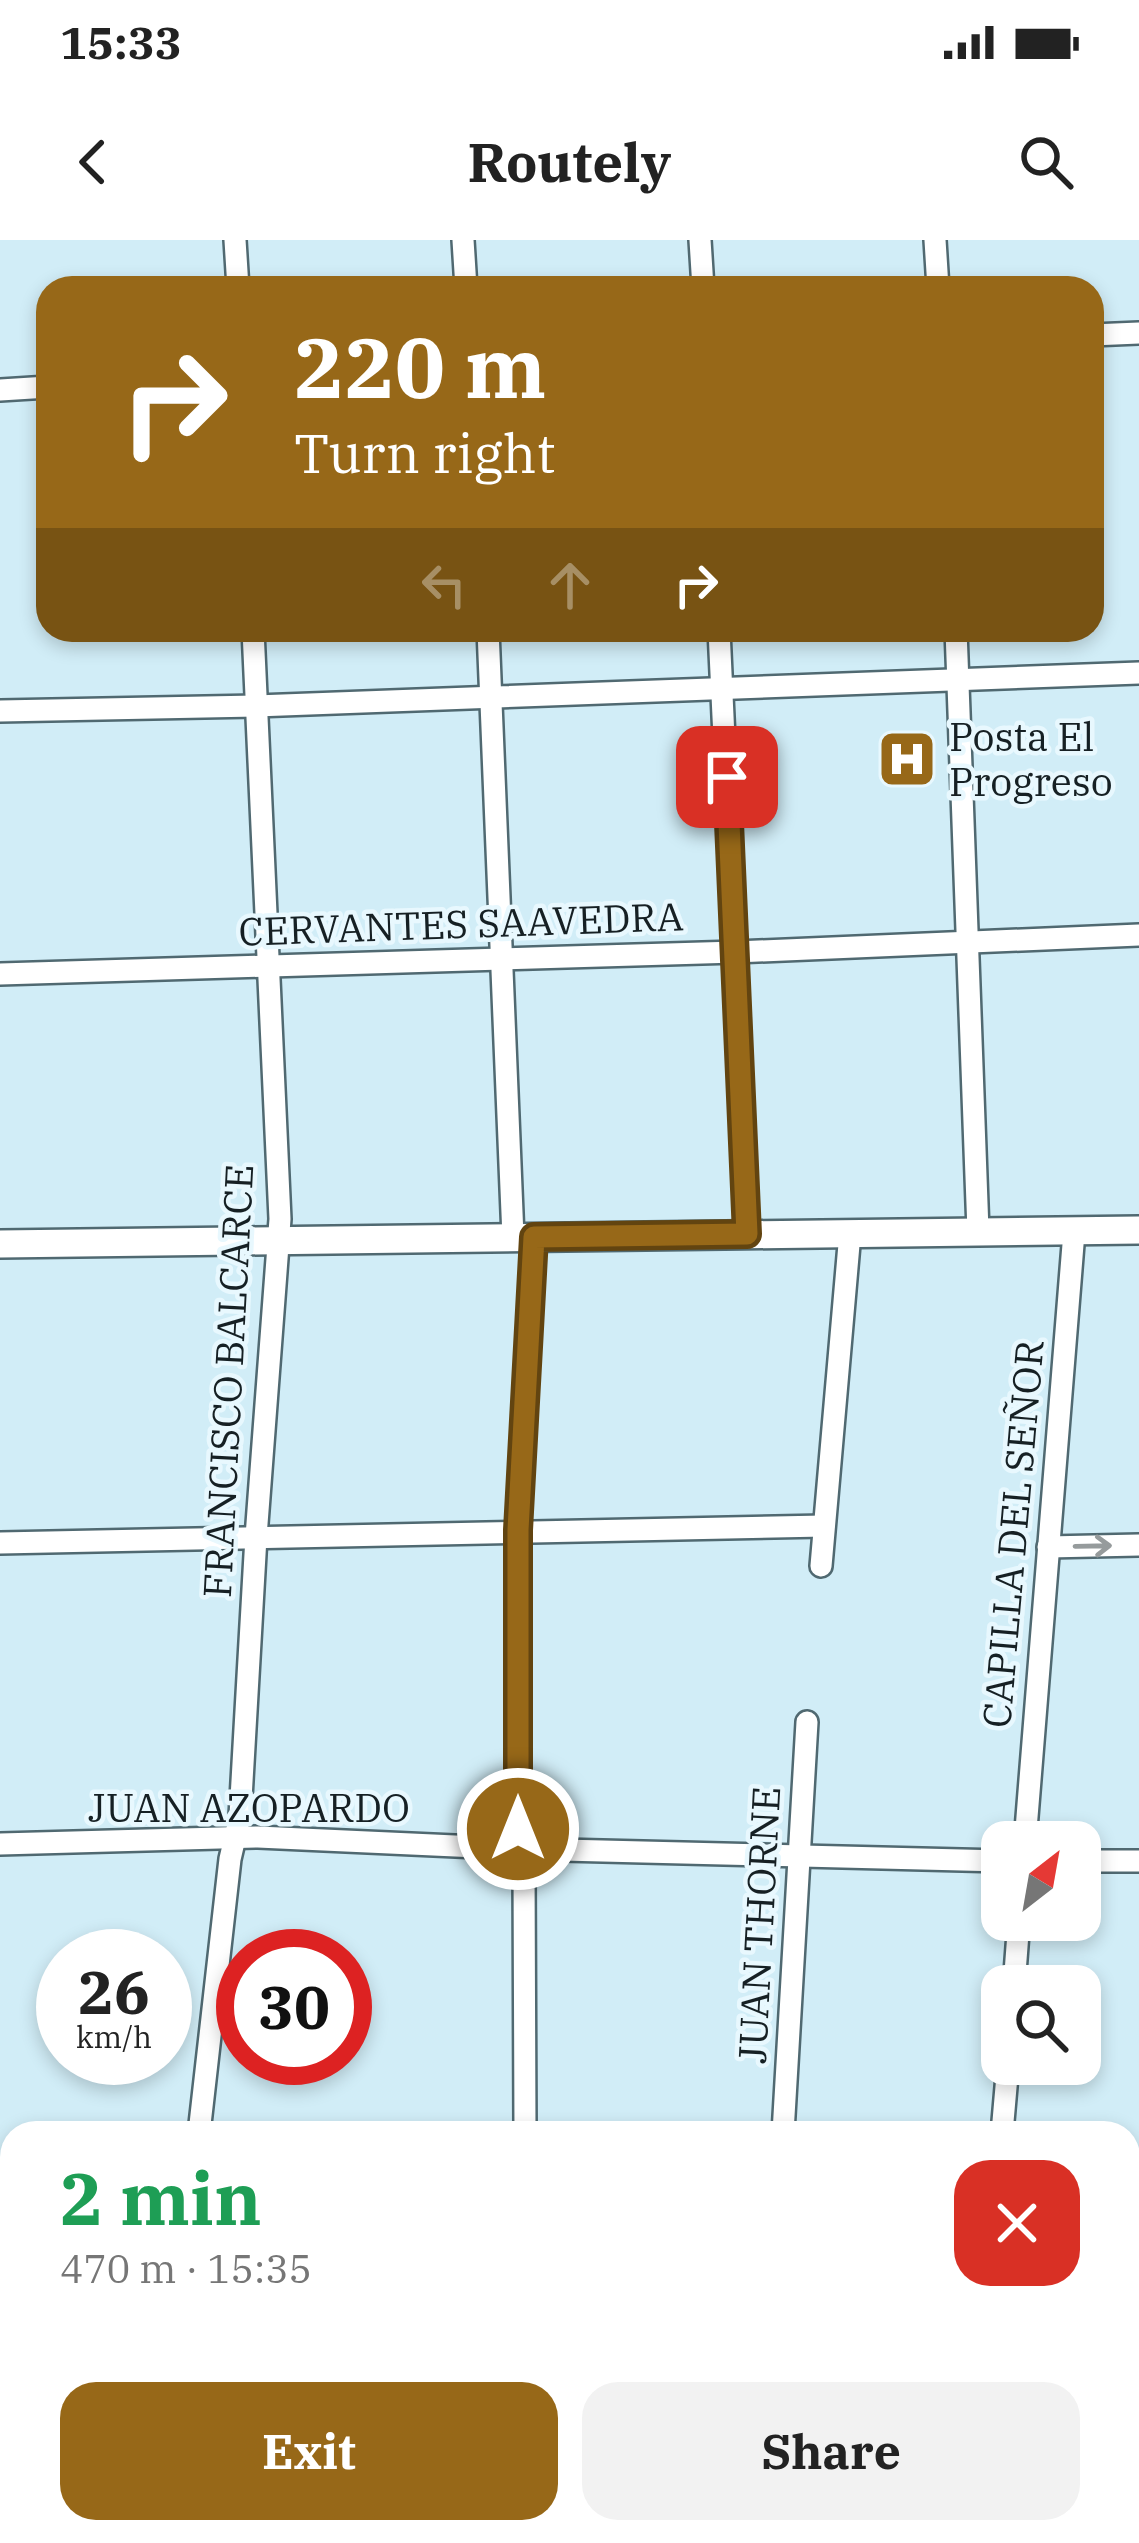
<!DOCTYPE html>
<meta charset="utf-8">
<style>
:root{--surface:#fff;--page:#f2f2f2;--text:#222;--muted:#767676;--accent:#976818}
body{margin:0;font-family:"IBM Plex Serif",serif;background:var(--page);color:var(--text);height:100vh;display:flex;flex-direction:column;font-size:45px;white-space:nowrap}
*{box-sizing:border-box;margin:0}
p{font-size:39px;color:var(--muted)}
.icon{flex:none;width:66px;height:66px;fill:none;stroke:currentColor;stroke-width:2;stroke-linecap:round;stroke-linejoin:round}
.map{position:relative;flex:1;overflow:hidden}
.drawer{position:absolute;left:0px;top:1881px;width:1140px;height:423px;display:flex;flex-direction:column;background:var(--surface);border-radius:36px 36px 0 0;box-shadow:0 6px 18px #0003}
.drawer>*{flex:none}
.guide{position:absolute;left:36px;top:36px;width:1068px;height:366px;border-radius:36px;box-shadow:0 6px 18px #0003;background:#976818;color:#fff;overflow:hidden}
.needle{width:78px;rotate:31deg}
.tools{position:absolute;left:981px;top:1581px;display:grid;gap:24px}
.tools a{display:grid;place-items:center;width:120px;height:120px;border-radius:24px;background:var(--surface);box-shadow:0 6px 18px #0003;font-size:60px}
.speed{position:absolute;left:36px;top:1689px;display:flex;gap:24px;font-size:60px;font-weight:700;text-align:center}
.speed>*{display:grid;place-content:center;width:156px;height:156px;border-radius:50%;background:var(--surface);box-shadow:0 6px 18px #0003;line-height:1}
.speed small{font-size:30px;font-weight:400}
.speed .limit{border:18px solid #d22;background:#fff;color:#111}
.pin{position:absolute;display:grid;place-items:center;width:102px;height:102px;color:#fff;margin:-51px;border-radius:24px;box-shadow:0 6px 18px #0006}
.me{position:absolute;width:132px;margin:-66px;rotate:0deg;stroke-linejoin:round;filter:drop-shadow(0 0 9px #0008)}
.turn{display:flex;align-items:center;gap:42px;height:252px;padding:0 60px;font-size:54px}
.turn .icon{width:156px;height:156px;stroke-width:2.5}
.turn b{display:block;font-size:84px;line-height:102px}
.lanes{display:flex;align-items:center;height:114px;padding:0 60px;background:#0003;justify-content:center;gap:60px;direction:ltr}
.lanes .off{opacity:.35}
.round{display:grid;place-items:center;flex:none;width:126px;height:126px;border-radius:36px;background:var(--page)}
.head{display:flex;align-items:center;justify-content:space-between;height:204px;padding:0 60px}
h1{font-size:72px;font-weight:800;line-height:90px;color:#1e9e55}
.primary-button{display:flex;gap:24px;margin-top:auto;padding:24px 60px}
.primary-button a{flex:1;height:138px;border-radius:36px;background:var(--accent);color:#fff;font-size:48px;font-weight:800;line-height:138px;text-align:center}
.primary-button a+a{background:var(--page);color:var(--text)}
.status{display:flex;justify-content:space-between;align-items:center;height:84px;padding:0 60px;background:var(--surface);direction:ltr}
.status svg{height:33px;fill:currentColor}
header{display:flex;justify-content:space-between;align-items:center;height:156px;padding:0 60px;background:var(--surface);font-size:54px;font-weight:800}
.map>svg:first-child{display:block}
.building{fill:#8fd5d0}
.lines{fill:none;stroke-linecap:round;stroke-linejoin:round}
.service-casing{stroke:#506971;stroke-width:15}
.minor-casing{stroke:#506971;stroke-width:26}
.tertiary-casing{stroke:#506971;stroke-width:32}
.service{stroke:#fff;stroke-width:10}
.minor{stroke:#fff;stroke-width:21}
.tertiary{stroke:#fff;stroke-width:27}
.oneway{stroke:#969b9c}
.route-casing{stroke:#624410;stroke-width:30}
.route{stroke:#976818;stroke-width:21}
.labels{text-anchor:middle;stroke-width:9;stroke-linejoin:round;paint-order:stroke}
.poi-label{font-size:39px;fill:#162024;stroke:#e8f8fe;text-anchor:start}
.street-label{font-size:39px;fill:#162024;stroke:#e8f8fe}
</style>
<div class="status"><b>15:33</b><svg viewBox="0 0 49 12"><path d="M0 12V9h3v3zM5 12V6h3v6zM10 12V3h3v9zM15 12V0h3v12zM26 1h20v11H26zM47 4h2v5h-2z"/></svg></div>
<header><svg class="icon" aria-label="back" viewBox="0 0 24 24"><path d="M15 5l-7 7 7 7"/></svg>Routely<svg class="icon" aria-label="search" viewBox="0 0 24 24"><circle cx="10" cy="10" r="6"/><path d="M15 15l6 6"/></svg></header>
<div class="map">
<svg width="1139" height="2303" viewBox="0 0 1139 2303">
<rect width="100%" height="100%" fill="#d1edf7"/>
<!-- building -->
<polygon class="building" points="1128,2007 1139,2007 1139,2187 1128,2188"/>
<g class="lines">
<!-- service casing -->
<g class="service-casing">
<g id="service">
<polyline points="1128,1978 1139,1978"/>
<polyline points="1128,2201 1139,2200"/>
<polyline points="1128,2276 1139,2277"/>
</g>
</g>
<!-- minor casing -->
<g class="minor-casing">
<g id="minor">
<polyline points="235,0 238,48"/>
<polyline points="463,0 466,48"/>
<polyline points="700,0 703,48"/>
<polyline points="935,0 938,48"/>
<polyline points="1092,95 1139,93"/>
<polyline points="0,150 48,147"/>
<polyline points="488,390 513,997"/>
<polyline points="719,390 747,995"/>
<polyline points="956,390 978,991"/>
<polyline points="0,471 256,466 1139,433"/>
<polyline points="0,734 736,712 1139,695"/>
<polyline points="0,1303 824,1286"/>
<polyline points="1048,1307 1139,1305"/>
<polyline points="821,1326 850,993"/>
<polyline points="1025,1602 1074,992"/>
<polyline points="0,1604 258,1597 522,1609 1002,1621"/>
<polyline points="1080,1621 1139,1621"/>
<polyline points="1014,1746 1019,1680"/>
<polyline points="199,1893 230,1619 240,1576 256,1297 280,979 253,390"/>
<polyline points="525,1893 524,1624 518,1589 518,1290 534,997"/>
<polyline points="783,1893 807,1482"/>
<polyline points="1002,1893 1008,1824"/>
<polyline points="1128,1935 1139,1934"/>
<polyline points="0,1954 12,1953"/>
<polyline points="0,2166 12,2166"/>
<polyline points="107,2303 108,2292"/>
<polyline points="504,2303 504,2292"/>
<polyline points="924,2303 927,2292"/>
</g>
</g>
<!-- tertiary casing -->
<g class="tertiary-casing">
<polyline id="tertiary" points="0,1004 1139,990"/>
</g>
<!-- service -->
<use href="#service" class="service"/>
<!-- minor -->
<use href="#minor" class="minor"/>
<!-- tertiary -->
<use href="#tertiary" class="tertiary"/>
</g>
<!-- one-way arrows -->
<defs><path id="oneway-shaft" d="M-6 0H5M1.5-3L5.5 0L1.5 3" fill="none" stroke-width="1.6" stroke-linecap="round" stroke-linejoin="round" transform="scale(3)"/></defs>
<use class="oneway" href="#oneway-shaft" transform="translate(1093 1306) rotate(-1)"/>
<g class="lines">
<!-- route casing -->
<g class="route-casing">
<polyline id="route" points="518,1589 518,1290 534,997 747,994 727,537"/>
</g>
<!-- route -->
<use href="#route" class="route"/>
</g>
<!-- icons -->
<defs>
<g id="hospital-square" transform="scale(3)"><rect x="-9" y="-9" width="18" height="18" rx="4" fill="#976818" stroke="#e8f8fe"/><path d="M-5-5h3v3.5h4V-5h3V5h-3V1.5h-4V5h-3Z" fill="#fff"/></g>
</defs>
<g fill-rule="evenodd">
<use href="#hospital-square" x="907" y="519"/>
</g>
<g class="labels">
<!-- poi labels -->
<g class="poi-label">
<text x="949" y="511">Posta El<tspan x="949" dy="45">Progreso</tspan></text>
</g>
<!-- street labels -->
<g class="street-label">
<text transform="translate(461 684) rotate(-2)" y="14">CERVANTES SAAVEDRA</text>
<text transform="translate(228 1141) rotate(-87)" y="14">FRANCISCO BALCARCE</text>
<text transform="translate(1013 1294) rotate(-85)" y="14">CAPILLA DEL SEÑOR</text>
<text x="249" y="1582">JUAN AZOPARDO</text>
<text transform="translate(759 1685) rotate(-87)" y="14">JUAN THORNE</text>
</g>
</g>
</svg>
<div class="tools">
<a><svg class="needle" viewBox="-14 -14 28 28"><path d="M0-13l5 13h-10z" fill="#e53935"/><path d="M0 13l5-13h-10z" fill="#767676"/></svg></a>
<a><svg class="icon" aria-label="search" viewBox="0 0 24 24"><circle cx="10" cy="10" r="6"/><path d="M15 15l6 6"/></svg></a>
</div>
<div class="speed"><div>26<small>km/h</small></div><div class="limit">30</div></div>
<div class="pin" style="left:727px;top:537px;background:#d93025"><svg class="icon" aria-label="arrive" viewBox="0 0 24 24"><path d="M6 21V4h12l-3 4 3 4H6"/></svg></div>
<svg class="me" style="left:518px;top:1589px" viewBox="-20 -20 40 40"><circle r="17" fill="#976818" stroke="#fff" stroke-width="3"/><path d="M0-11L8 9 0 5-8 9z" fill="#fff"/></svg>
<div class="guide">
<div class="turn"><svg class="icon" aria-label="right" viewBox="0 0 24 24"><path d="M7 20v-9h11M14 6l5 5-5 5"/></svg><div><b>220 m</b>Turn right</div></div>
<div class="lanes"><svg class="icon off" aria-label="left" viewBox="0 0 24 24"><path d="M17 20v-9H6M10 6l-5 5 5 5"/></svg><svg class="icon off" aria-label="ahead" viewBox="0 0 24 24"><path d="M12 20V5M6 11l6-6 6 6"/></svg><svg class="icon" aria-label="right" viewBox="0 0 24 24"><path d="M7 20v-9h11M14 6l5 5-5 5"/></svg></div>
</div>
<section class="drawer">
<div class="head"><div><h1>2 min</h1><p>470 m · 15:35</p></div><a class="round" style="background:#d93025;color:#fff"><svg class="icon" aria-label="close" viewBox="0 0 24 24"><path d="M6 6l12 12M18 6L6 18"/></svg></a></div>
<div class="primary-button"><a>Exit</a><a>Share</a></div>
</section>
</div>
